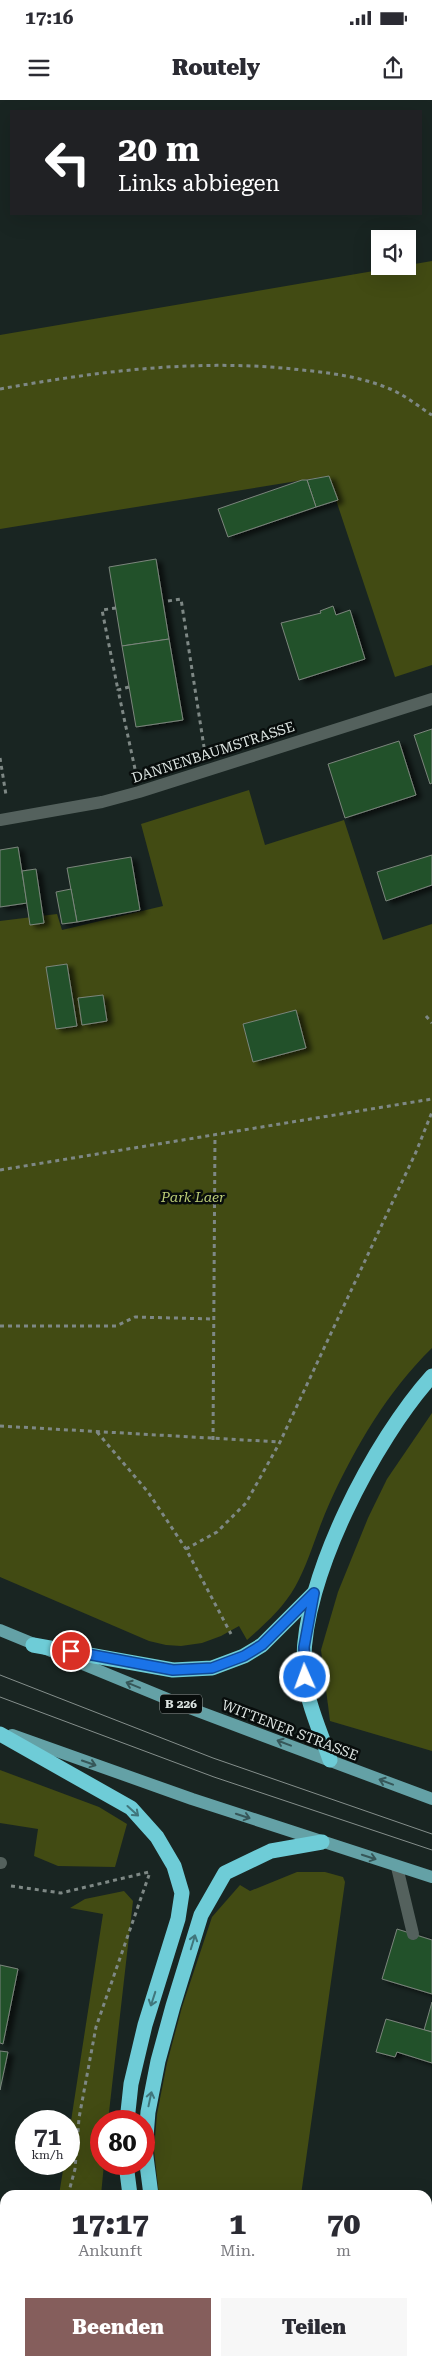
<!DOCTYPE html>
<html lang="de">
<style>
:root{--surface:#fff;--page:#f7f7f7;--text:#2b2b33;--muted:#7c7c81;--accent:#855e5c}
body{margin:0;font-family:"Roboto Serif",serif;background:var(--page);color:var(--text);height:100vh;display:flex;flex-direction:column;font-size:19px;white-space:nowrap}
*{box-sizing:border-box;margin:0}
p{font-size:16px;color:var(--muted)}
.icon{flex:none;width:28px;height:28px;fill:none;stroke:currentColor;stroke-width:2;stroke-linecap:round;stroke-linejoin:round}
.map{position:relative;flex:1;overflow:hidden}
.panel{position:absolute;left:0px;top:2090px;width:432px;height:176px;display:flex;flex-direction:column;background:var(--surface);border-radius:15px 15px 0 0;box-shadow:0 5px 20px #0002}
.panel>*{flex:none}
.hud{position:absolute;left:10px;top:10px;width:412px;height:105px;border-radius:0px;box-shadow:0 5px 20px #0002;background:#202124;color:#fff;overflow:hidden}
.fabs{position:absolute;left:371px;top:130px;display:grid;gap:10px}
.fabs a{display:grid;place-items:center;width:45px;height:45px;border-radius:0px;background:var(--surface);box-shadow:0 5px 20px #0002;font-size:25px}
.speed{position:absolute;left:15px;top:2010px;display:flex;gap:10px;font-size:25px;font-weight:700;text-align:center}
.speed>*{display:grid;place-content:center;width:65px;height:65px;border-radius:50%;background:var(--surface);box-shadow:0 5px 20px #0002;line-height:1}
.speed small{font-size:12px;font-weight:400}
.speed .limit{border:8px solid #d22;background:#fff;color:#111}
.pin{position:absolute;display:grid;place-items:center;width:42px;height:42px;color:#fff;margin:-21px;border:2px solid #fff;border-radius:50%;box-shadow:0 1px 5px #0007}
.me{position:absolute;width:55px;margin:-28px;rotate:358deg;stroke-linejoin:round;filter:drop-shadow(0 0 4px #0008)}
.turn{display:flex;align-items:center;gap:18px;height:105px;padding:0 25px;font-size:22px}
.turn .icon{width:65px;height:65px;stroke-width:2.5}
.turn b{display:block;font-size:35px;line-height:42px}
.eta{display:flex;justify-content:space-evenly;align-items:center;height:85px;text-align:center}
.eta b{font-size:30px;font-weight:800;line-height:35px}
.cta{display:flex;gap:10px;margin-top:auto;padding:10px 25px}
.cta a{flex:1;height:58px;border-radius:0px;background:var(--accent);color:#fff;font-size:20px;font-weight:800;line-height:58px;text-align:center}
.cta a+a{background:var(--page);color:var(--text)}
.status{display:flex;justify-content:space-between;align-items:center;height:35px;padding:0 25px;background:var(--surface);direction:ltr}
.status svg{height:14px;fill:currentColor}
header{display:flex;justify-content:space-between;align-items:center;height:65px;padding:0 25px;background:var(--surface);font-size:22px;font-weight:800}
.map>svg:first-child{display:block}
.green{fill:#424b13}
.building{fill:#23512b;stroke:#7b857c;filter:url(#shadow)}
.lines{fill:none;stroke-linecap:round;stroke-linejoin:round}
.path{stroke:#7e8885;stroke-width:3;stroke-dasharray:4 4;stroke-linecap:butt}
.lane{stroke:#54615d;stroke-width:12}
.street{stroke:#54615d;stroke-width:12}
.primary{stroke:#64a1a6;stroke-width:12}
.highway{stroke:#6eccd7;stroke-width:15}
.tram{stroke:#858f8c;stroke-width:1}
.oneway{stroke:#365759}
.oneway2{stroke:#40767c}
.route-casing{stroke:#114b97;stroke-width:12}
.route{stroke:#1a73e8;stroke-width:9}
.labels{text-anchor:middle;stroke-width:5;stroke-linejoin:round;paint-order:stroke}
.shield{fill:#080d0c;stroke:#9da4a2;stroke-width:1}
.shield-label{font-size:12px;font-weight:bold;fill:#dde5e2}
.street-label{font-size:14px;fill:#dde5e2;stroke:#080d0c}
.park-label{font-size:14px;font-style:italic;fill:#bc7;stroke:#080d0c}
</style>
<div class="status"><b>17:16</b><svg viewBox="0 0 49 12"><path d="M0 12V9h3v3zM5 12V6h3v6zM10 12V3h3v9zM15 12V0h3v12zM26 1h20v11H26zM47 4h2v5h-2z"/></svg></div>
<header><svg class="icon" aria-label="menu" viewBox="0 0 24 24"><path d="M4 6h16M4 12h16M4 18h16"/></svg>Routely<svg class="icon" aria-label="share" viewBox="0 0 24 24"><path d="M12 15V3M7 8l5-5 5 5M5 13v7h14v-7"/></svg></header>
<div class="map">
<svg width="432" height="2266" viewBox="0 0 432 2266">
<defs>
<filter id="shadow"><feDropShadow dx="5.5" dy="3" stdDeviation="2.5" flood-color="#0009"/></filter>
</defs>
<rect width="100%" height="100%" fill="#192522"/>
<!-- green -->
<g class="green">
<polygon points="432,161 432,565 395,577 328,376 0,429 0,235"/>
<path d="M249,690L265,745L344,720L383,840L432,824V1248C387,1292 356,1346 330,1402C317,1430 310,1460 295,1487C283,1508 265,1524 247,1540L239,1526L221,1536L202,1543L181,1546L166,1545L149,1541L0,1477V821L57,814L62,830L163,806L141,724Z"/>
<polygon points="432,1313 432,1651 330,1621 321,1550 338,1492 368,1418 387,1379"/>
<polygon points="0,1670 99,1707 127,1724 115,1767 58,1766 34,1756 38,1729 0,1723"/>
<polygon points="297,1772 325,1772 343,1777 345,1782 301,2095 159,2095 154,2050 157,2014 167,1963 182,1907 212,1817 240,1785 250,1791"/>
<polygon points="124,1791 133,1801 108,2021 101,2021 101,2064 104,2064 101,2095 59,2095 64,2064 69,2064 69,2034 103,1814 70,1808 85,1799"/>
<polygon points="0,2108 5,2109 5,2261 162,2261 164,2266 0,2266"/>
<polygon points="428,2150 432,2151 432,2266 285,2266 276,2261 428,2261"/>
</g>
<!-- building -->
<g class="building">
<polygon points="329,376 338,400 316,407 307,380"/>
<polygon points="302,380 307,380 316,407 228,437 218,409"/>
<polygon points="156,459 169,539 122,546 109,467"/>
<polygon points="333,506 336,515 350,510 365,559 299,580 281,523 321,513 320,511"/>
<polygon points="169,539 183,620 136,627 122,546"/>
<polygon points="432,629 432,683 430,684 414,635"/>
<polygon points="399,641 416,695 345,718 328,664"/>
<polygon points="18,747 27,803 0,807 0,750"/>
<polygon points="432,755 432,785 386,801 377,772"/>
<polygon points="131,757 140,810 77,822 67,768"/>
<polygon points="36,769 44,823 30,825 22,771"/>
<polygon points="71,789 77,822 62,824 56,792"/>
<polygon points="67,864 77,926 56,929 46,867"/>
<polygon points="103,895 107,921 82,925 78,898"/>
<polygon points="296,910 306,948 253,962 243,924"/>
<polygon points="397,1829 432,1840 432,1894 382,1879"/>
<polygon points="0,1865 18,1869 3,1944 0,1943"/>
<polygon points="432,1902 432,1932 424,1930"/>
<polygon points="386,1919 432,1932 432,1963 397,1952 395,1957 376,1952"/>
<polygon points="0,1951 8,1952 0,1990"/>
</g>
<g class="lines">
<!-- path -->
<g class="path">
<path d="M0,289C99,271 201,258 302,270C332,273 362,277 390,289C405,295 419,307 432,315"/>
<polyline points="168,501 181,499 204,647"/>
<polyline points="116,508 102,510 118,590"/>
<polyline points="129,587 118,590 135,669"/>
<polyline points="0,658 6,695"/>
<polyline points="426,916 432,923"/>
<polyline points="0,1070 432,999"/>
<polyline points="0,1226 116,1226 135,1217 213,1219"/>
<polyline points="0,1326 280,1342"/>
<polyline points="97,1332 148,1392 186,1449 231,1534"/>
<polyline points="213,1340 215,1034"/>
<polyline points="186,1449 217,1432 246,1403 280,1342 416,1052 432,1012"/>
<polyline points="11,1786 61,1793 149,1772"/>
<polyline points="68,2095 75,2069 79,2018 96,1927 149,1775"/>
<polyline points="0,2221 5,2215"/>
</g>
<!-- lane -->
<polyline class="lane" points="397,1767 413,1834"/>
<!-- street -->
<g class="street">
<polyline points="0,720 102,702 139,692 432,599"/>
<polyline points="0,1763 1,1763"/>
</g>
<!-- primary -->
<g class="primary">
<polyline points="0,1530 192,1609 432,1699"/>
<polyline points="12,1635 192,1699 432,1777"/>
</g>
<!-- highway -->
<g class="highway">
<polyline points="33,1545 173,1570 212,1568 244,1556 262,1545 314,1493"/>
<polyline points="0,1634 131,1708 157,1737 174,1766 182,1793 178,1819 145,1925 131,1984 127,2021"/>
<path d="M330,1660C320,1630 304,1597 304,1566C301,1479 375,1339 432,1276"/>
<polyline points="126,2064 130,2095"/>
<polyline points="151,2095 145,2049 148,2012 158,1961 173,1906 201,1815 225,1773 271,1751 322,1742"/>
<polyline points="197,2261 200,2266"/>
<polyline points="247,2261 256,2266"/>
</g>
<!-- tram -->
<g class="tram">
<polyline points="0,1575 213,1658 432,1734"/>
<polyline points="0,1597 214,1677 432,1750"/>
</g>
</g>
<!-- one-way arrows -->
<defs><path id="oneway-shaft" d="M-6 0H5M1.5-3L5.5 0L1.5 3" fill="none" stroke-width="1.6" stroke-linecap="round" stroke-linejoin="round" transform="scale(1.25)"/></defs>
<g class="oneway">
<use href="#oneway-shaft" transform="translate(133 1585) rotate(-158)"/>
<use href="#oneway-shaft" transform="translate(284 1643) rotate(-159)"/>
<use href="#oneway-shaft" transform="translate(89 1663) rotate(19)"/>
<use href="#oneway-shaft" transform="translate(386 1682) rotate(-159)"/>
<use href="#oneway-shaft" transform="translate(243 1716) rotate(18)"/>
<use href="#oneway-shaft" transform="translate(369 1757) rotate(18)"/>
</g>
<g class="oneway2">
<use href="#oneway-shaft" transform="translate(133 1711) rotate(42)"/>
<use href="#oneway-shaft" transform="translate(193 1842) rotate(-73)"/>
<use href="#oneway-shaft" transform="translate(153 1899) rotate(108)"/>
<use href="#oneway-shaft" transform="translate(150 1999) rotate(-78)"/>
</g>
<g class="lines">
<!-- route casing -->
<g class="route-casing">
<polyline id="route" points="71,1551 173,1570 212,1568 244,1556 262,1545 314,1493 304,1547 305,1577"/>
</g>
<!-- route -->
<use href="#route" class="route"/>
</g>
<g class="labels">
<!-- shield labels -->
<rect class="shield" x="160" y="1594.5" width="42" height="19" rx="4"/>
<g class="shield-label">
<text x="181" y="1608">B 226</text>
</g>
<!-- street labels -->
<g class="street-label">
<text transform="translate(213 652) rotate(-18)" y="5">DANNENBAUMSTRASSE</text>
<text transform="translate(290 1630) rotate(21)" y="5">WITTENER STRASSE</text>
</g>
<!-- park labels -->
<g class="park-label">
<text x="193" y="1102">Park Laer</text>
</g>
</g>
</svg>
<div class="fabs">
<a><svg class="icon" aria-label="sound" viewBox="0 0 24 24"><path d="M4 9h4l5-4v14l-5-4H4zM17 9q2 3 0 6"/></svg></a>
</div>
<div class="speed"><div>71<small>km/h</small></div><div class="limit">80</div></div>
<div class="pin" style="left:71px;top:1551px;background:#d93025"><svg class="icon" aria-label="arrive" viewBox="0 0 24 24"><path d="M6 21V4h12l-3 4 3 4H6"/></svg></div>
<svg class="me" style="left:305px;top:1577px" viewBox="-20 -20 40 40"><circle r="17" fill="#1a73e8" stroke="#fff" stroke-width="3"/><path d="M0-11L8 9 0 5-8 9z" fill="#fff"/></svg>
<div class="hud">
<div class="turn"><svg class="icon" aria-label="left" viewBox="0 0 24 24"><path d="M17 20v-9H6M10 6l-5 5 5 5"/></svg><div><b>20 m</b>Links abbiegen</div></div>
</div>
<section class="panel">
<div class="eta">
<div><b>17:17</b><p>Ankunft</p></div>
<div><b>1</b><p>Min.</p></div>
<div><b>70</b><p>m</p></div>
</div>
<div class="cta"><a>Beenden</a><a>Teilen</a></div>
</section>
</div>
